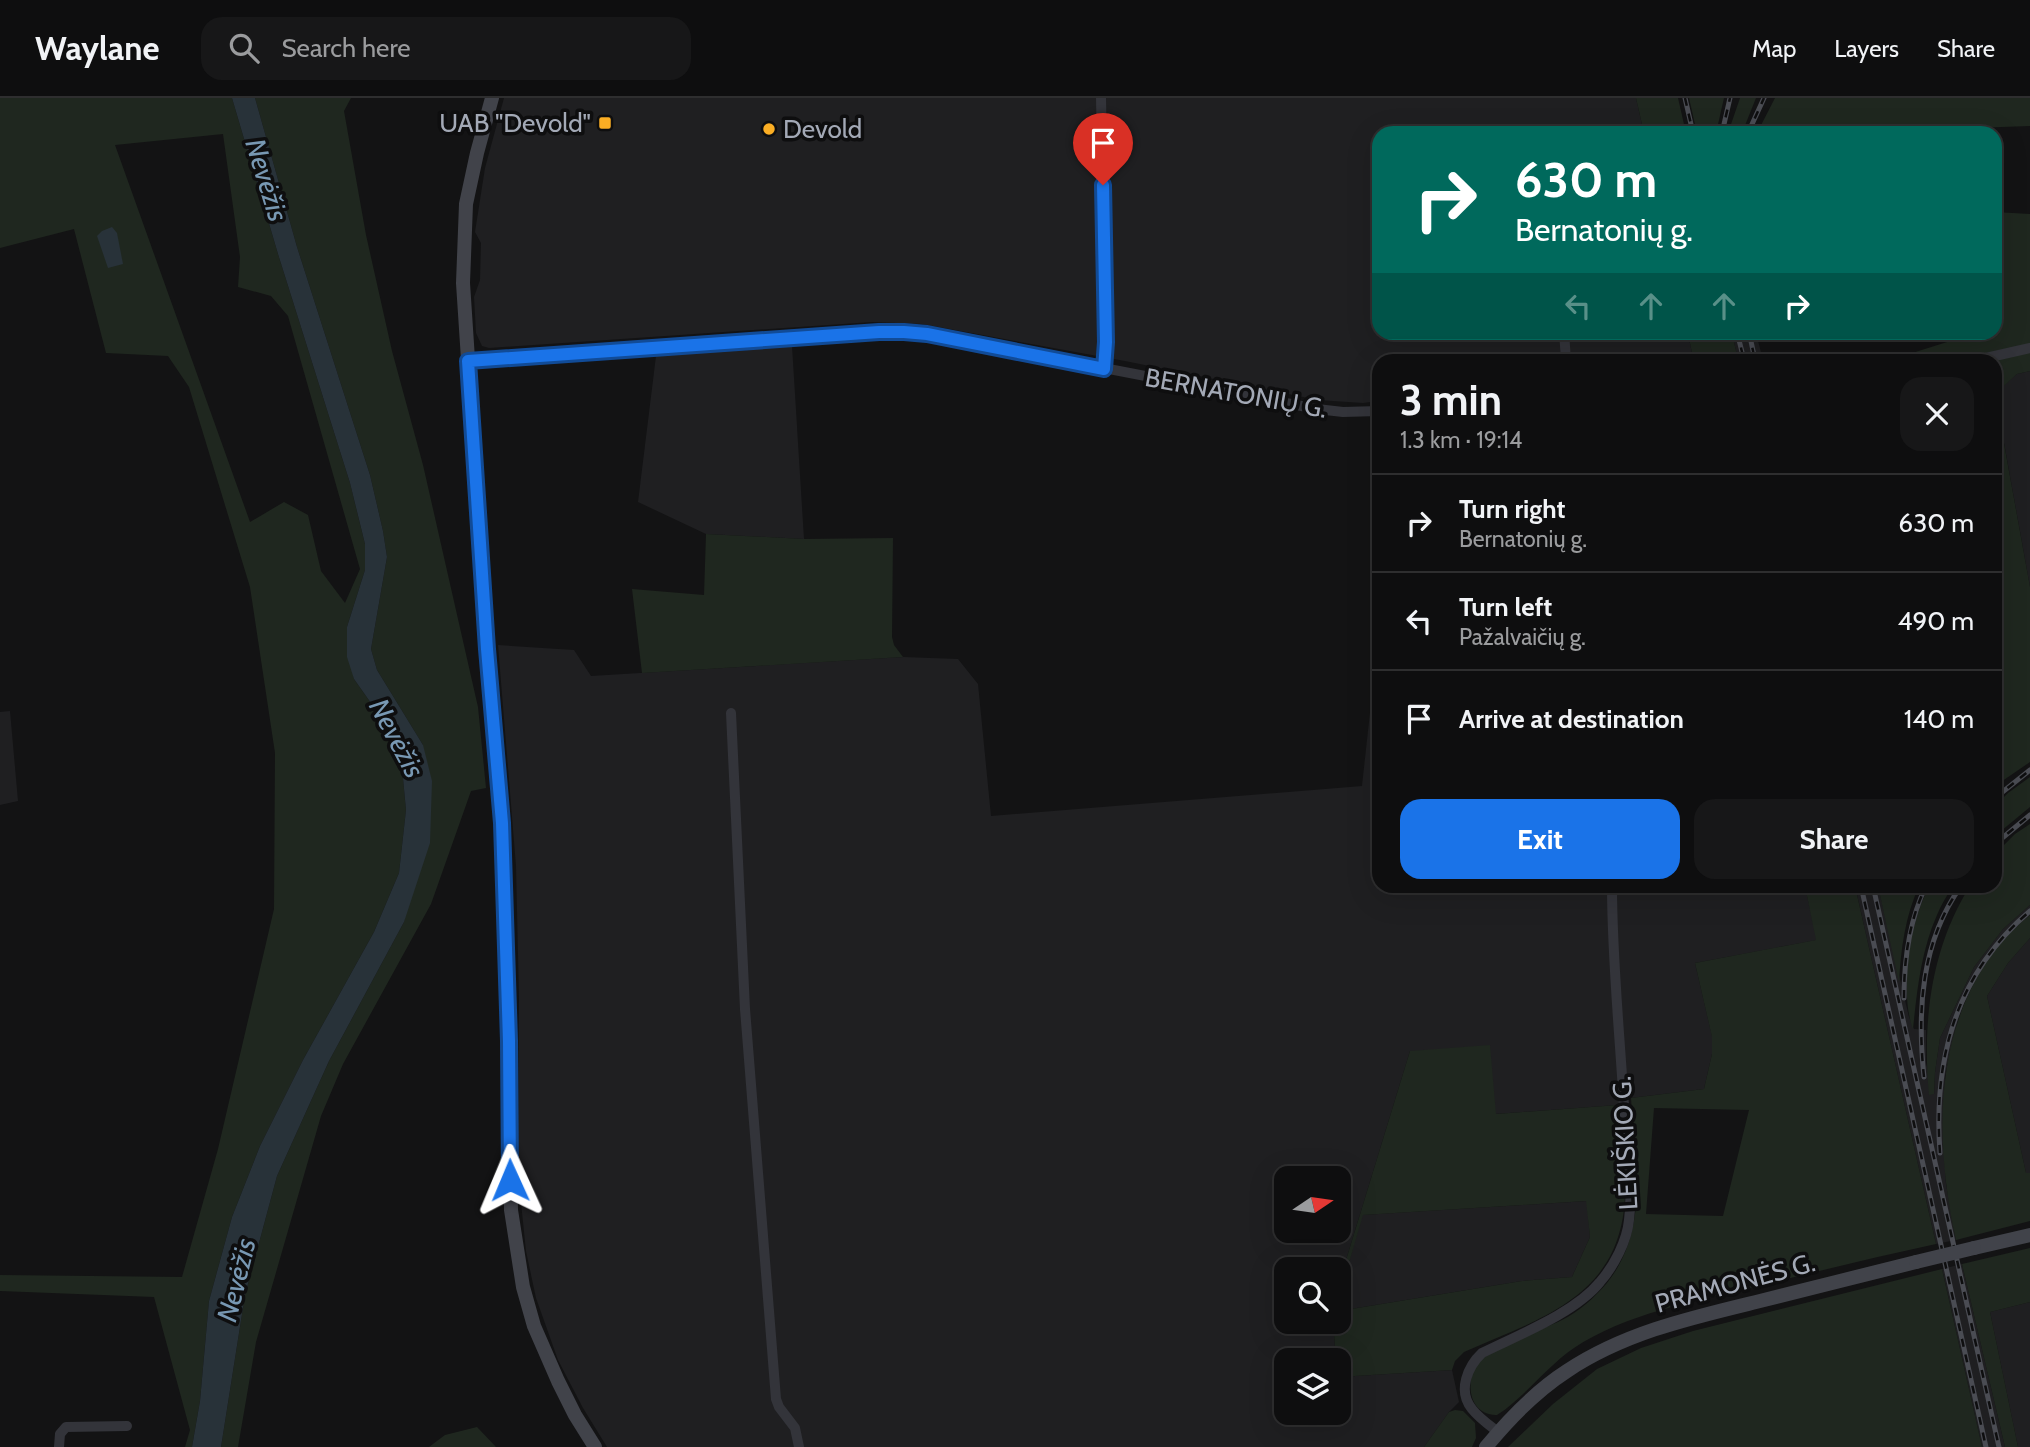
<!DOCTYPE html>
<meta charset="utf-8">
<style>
:root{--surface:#0e0e0f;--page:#171718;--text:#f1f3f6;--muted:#9b9c9e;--line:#2e2e2f;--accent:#1a73e8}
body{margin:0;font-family:Cabin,sans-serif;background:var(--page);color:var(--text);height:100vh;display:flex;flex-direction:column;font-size:26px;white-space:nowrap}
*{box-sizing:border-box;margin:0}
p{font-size:23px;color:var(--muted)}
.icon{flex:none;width:38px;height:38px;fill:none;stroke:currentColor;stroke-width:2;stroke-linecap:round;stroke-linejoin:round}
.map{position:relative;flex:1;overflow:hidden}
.sheet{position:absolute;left:1372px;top:256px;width:630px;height:539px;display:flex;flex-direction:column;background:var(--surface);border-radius:21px;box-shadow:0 7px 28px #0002,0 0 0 2px var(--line)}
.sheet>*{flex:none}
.guide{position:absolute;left:1372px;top:28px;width:630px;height:214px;border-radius:21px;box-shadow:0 7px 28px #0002,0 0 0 2px var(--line);background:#00695c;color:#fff;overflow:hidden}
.needle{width:46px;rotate:77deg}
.controls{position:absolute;left:1274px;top:1068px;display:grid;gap:14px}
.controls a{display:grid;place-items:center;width:77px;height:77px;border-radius:14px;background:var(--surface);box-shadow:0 7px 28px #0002,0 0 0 2px var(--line);font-size:35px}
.pin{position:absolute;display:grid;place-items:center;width:60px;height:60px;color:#fff;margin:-72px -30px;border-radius:50% 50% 50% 0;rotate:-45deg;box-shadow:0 0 7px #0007}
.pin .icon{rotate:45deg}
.me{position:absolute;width:77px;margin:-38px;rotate:359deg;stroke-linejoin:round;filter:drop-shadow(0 0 5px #0008)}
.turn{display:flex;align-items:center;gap:24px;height:147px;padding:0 28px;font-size:32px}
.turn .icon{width:91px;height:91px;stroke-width:2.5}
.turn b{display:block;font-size:49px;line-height:60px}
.lanes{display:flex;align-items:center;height:66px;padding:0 28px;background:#0003;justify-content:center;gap:35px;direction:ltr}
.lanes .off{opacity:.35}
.round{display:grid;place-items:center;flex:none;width:74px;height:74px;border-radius:21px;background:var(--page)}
.overview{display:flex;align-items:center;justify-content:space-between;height:119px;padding:0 28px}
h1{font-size:42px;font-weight:700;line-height:52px}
.button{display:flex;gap:14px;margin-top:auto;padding:14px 28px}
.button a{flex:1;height:80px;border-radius:21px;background:var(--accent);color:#fff;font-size:28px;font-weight:700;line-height:80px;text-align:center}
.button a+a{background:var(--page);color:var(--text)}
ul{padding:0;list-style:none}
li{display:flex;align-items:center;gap:21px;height:98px;padding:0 28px;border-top:2px solid var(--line)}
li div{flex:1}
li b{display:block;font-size:26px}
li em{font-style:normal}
header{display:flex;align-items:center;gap:42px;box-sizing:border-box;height:98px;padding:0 35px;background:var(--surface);border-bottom:2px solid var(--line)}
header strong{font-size:33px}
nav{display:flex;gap:38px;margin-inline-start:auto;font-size:24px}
.search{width:490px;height:63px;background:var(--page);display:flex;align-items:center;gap:18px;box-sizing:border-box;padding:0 24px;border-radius:21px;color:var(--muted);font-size:26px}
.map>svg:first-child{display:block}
.built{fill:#1f1f21;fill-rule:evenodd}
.green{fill:#1f271f;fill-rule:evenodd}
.water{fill:#283239}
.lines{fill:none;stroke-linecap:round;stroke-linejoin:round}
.street{stroke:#33343a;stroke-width:10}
.secondary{stroke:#41434a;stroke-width:14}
.rail-casing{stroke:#4a4c53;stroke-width:5}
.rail{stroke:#0e0e0f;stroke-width:2.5;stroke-dasharray:8;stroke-linecap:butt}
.secondary-bridge{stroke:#41434a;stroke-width:14}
.route-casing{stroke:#114b97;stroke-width:18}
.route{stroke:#1a73e8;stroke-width:12}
.poi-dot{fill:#fbae24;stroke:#0e0e0f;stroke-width:2.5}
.labels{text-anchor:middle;stroke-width:7;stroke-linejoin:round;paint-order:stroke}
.poi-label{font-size:26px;fill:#a3a9b6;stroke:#0e0e0f;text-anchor:end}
.street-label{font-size:26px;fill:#a3a9b6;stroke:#0e0e0f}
.water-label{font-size:28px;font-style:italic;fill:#7898b3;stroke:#0e0e0f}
</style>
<header>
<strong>Waylane</strong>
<div class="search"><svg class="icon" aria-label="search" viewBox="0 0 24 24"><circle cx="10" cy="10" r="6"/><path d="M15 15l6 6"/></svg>Search here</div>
<nav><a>Map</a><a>Layers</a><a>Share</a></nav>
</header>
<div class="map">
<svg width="2030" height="1349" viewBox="0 0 2030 1349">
<rect width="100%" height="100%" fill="#131314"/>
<!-- built -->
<g class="built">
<polygon points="504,0 1636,0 1644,35 1379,35 1379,234 1688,235 1693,260 1674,262 1379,262 1379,303 1363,305 1318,302 1125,263 922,226 872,224 489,250 482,248 476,235 474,199 480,182 481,145 475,134 485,70"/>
<polygon points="1732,235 1756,235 1763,262 1738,262"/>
<polygon points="792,248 804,441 706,436 638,404 656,258"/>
<polygon points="2030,273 2030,489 1995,295 2017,276"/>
<path d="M498,547L574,552L591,578L903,559L958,561L978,586L991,718L1362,688L1371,605L1379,606V788H1805L1817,842L1695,865L1712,938V956L1704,991L1631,1000L1618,1007L1495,1016L1410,953L1339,1185V1171H1286V1223H1333L1336,1262H1286V1314H1339V1279L1452,1272L1459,1304L1449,1314L1424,1349H607L583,1310L558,1262L536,1200L526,1153L520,1095L518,1034L519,901L516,768ZM1286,1080H1339V1132H1286Z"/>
<polygon points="10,613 18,703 0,707 0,614"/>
<polygon points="1855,788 1878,788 1909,919 1914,931 1926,932 1926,965 1934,996 1935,974 1940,940 1974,869 2003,831 2030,807 2030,817 2003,844 1986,865 1973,887 1962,909 1955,933 1945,978 1943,1035 1946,1086 1956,1142 1936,1146"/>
<polygon points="2030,840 2030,1075 2026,1075 1987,898 2008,865"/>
<polygon points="1587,1103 1590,1139 1572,1179 1522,1183 1339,1213 1339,1199 1362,1117"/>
<polygon points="1962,1166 2005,1349 1982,1349 1942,1171"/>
<polygon points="2030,1204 2030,1349 2018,1349 1990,1214"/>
</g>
<!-- green -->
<g class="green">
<path d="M0,0H232L278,156L350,385L365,446V472L347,529L354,581L385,625L401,659L406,712L399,775L374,834L303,962L260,1048L232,1119L209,1203L200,1303L192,1349H185L190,1332L154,1199L0,1193V1177L182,1179L218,1051L274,811L275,655L250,489L189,289L168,258L106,255L74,131L0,150ZM223,36L240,159L238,189L271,198L288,218L360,471L345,505L321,473L308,417L284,404L250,424L115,47Z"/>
<polygon points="255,0 351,0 344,13 366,137 392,253 423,367 478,609 486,690 471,693 431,806 343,966 321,1018 256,1244 238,1349 221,1349 245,1197 277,1078 329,963 404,824 423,647 377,572 371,551 387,459 383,433 370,377 297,149"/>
<polygon points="1636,0 1678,0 1686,35 1644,35"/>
<polygon points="1689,0 1724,0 1716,35 1697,35"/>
<polygon points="1740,0 1756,0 1742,35 1728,35"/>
<polygon points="1775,0 2030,0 2030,28 1973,30 1973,35 1757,35"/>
<polygon points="1995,114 2030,116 2030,273 2017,276 1995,296 2030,489 2030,664 1995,688 1995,262 1890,262 1963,239 1962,235 1995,234"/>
<polygon points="1688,235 1732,235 1738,262 1674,262 1693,260"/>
<polygon points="706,436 804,441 893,440 892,539 894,547 903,559 642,575 632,491 704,497"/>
<polygon points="2030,679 2030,709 1995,738 1995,708 2008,695"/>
<path d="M2030,726V807L2003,831L1974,869L1940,940L1935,974L1934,996L1929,997C1922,924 1931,850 1970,788H1995V756L2015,736Z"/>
<path d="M1805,788H1855L1936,1146C1875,1159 1815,1174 1754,1189C1695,1203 1625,1216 1574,1250C1546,1269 1524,1300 1497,1317C1468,1318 1463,1280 1481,1262C1499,1245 1540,1233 1562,1222C1580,1213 1594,1200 1607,1185C1650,1131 1635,1064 1631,1000L1704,991L1712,956V939L1695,865L1816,842ZM1654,1010L1749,1012L1723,1118L1646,1116Z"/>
<path d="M1878,788H1919C1905,819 1901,850 1899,884Z"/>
<path d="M1930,788H1953C1947,797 1941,807 1937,817C1921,853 1917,893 1913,931C1899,896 1910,820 1930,788Z"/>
<path d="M2030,817V840L2008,865L1987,898L2026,1075H2030V1123L1956,1142C1931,1030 1933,896 2030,817Z"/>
<path d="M1490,947L1496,1016L1618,1007C1620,1036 1626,1069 1625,1098C1621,1199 1541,1220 1464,1254L1455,1263L1452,1272L1339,1279V1262H1336L1333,1223H1339V1213L1522,1183L1572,1179L1590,1139L1586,1103L1363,1117L1339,1199V1185L1410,953Z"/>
<polygon points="2030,1150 2030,1204 1990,1214 2018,1349 2005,1349 1962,1166"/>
<polygon points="1942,1171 1982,1349 1508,1349 1553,1306 1597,1271 1641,1250 1693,1233"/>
<polygon points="1455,1312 1463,1313 1475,1325 1476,1340 1472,1349 1424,1349 1449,1314"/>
<polygon points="477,1329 496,1349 429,1349 445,1337"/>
</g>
<!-- water -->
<g class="water">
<polygon points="232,0 255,0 297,149 370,377 383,433 387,459 371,551 377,572 423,647 432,683 430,745 404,824 329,963 277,1078 245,1197 221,1349 192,1349 200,1303 209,1203 232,1119 260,1048 303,962 374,834 399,775 406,712 401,659 385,625 354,581 347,559 347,529 365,472 365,446 350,385 278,156"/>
<polygon points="112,129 117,135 123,166 108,170 97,138 102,133"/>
</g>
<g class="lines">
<!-- street -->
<g class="street">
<polyline points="1101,0 1106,244 1104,271"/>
<polyline points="1564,234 1566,262"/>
<polyline points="1977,262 2030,250"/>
<polyline points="468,263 869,234 904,234 927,236 1317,311 1343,314 1379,313"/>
<polyline points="731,615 745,911 776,1301 779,1309 795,1330 799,1349"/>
<path d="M1498,1334C1489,1327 1479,1320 1472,1311C1457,1293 1468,1268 1482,1255C1518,1237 1575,1215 1600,1184C1614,1168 1627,1143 1629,1122C1633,1091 1627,1058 1625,1027C1621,947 1612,867 1612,788"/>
<polyline points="59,1349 60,1336 66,1329 127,1328"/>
</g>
<!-- secondary -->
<g class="secondary">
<polyline points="492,0 477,55 466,106 463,185 487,551 502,725 509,943 511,1112 523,1189 534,1228 558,1283 575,1317 595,1349"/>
<polyline points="1974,1150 2030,1137"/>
<path d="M1486,1349C1509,1321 1536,1293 1567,1273C1624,1235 1690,1220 1756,1204C1809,1191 1863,1177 1916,1164"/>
</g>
<!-- rail casing -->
<g class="rail-casing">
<g id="rail">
<polyline points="1685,0 1693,35"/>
<polyline points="1722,35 1730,0"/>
<polyline points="1748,35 1764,0"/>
<polyline points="1737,234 1744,262"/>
<polyline points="1749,234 1755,262"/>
<polyline points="1995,700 2030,672"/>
<polyline points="1995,746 2030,717"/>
<polyline points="1861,788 1986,1349"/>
<polyline points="1873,788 1999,1349"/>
<path d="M1904,900C1904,860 1909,823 1926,788"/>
<path d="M1924,979C1917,913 1921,844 1961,788"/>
<path d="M1940,1055C1933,960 1956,876 2030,813"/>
</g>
</g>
<!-- rail -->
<use href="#rail" class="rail"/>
<!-- secondary-bridge -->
<polyline class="secondary-bridge" points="1916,1164 1974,1150"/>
</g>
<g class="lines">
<!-- route casing -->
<g class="route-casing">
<polyline id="route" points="510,1082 509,943 502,725 487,551 468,263 879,234 904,234 927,236 1104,271 1106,244 1103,87"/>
</g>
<!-- route -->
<use href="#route" class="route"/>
</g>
<!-- markers -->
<g class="poi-dot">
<rect x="598" y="18" width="14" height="14" rx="3.5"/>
<circle cx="769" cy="31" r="7"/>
</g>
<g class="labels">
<!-- poi labels -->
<g class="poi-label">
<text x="591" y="34">UAB "Devold"</text>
<text x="783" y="40" text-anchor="start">Devold</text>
</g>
<!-- street labels -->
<g class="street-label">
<text transform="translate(1236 295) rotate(10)" y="9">BERNATONIŲ G.</text>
<text transform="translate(1625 1045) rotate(-93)" y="9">LĖKIŠKIO G.</text>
<text transform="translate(1735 1185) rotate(-15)" y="9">PRAMONĖS G.</text>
</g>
<!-- water labels -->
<g class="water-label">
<text transform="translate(267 82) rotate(73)" y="10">Nevėžis</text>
<text transform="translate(397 640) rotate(62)" y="10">Nevėžis</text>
<text transform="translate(236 1182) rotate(-76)" y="10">Nevėžis</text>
</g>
</g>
</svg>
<div class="controls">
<a><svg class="needle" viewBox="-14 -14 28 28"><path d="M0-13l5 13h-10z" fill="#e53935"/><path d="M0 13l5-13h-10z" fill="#9b9c9e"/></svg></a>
<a><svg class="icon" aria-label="search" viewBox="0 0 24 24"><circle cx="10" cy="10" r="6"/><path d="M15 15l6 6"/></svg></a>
<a><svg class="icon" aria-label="layers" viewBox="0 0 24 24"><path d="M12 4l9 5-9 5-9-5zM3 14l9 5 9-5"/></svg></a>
</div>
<div class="pin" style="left:1103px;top:87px;background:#d93025"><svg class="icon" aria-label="arrive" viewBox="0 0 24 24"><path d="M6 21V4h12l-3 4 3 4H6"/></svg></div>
<svg class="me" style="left:510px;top:1082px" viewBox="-20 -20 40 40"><path d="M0-17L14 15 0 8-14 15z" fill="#1a73e8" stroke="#fff" stroke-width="4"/></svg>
<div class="guide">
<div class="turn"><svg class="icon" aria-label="right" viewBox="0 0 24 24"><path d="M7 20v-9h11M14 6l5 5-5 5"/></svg><div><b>630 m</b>Bernatonių g.</div></div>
<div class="lanes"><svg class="icon off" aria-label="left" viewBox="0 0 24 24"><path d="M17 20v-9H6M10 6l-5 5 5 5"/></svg><svg class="icon off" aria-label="ahead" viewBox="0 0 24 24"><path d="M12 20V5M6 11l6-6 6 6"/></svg><svg class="icon off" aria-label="ahead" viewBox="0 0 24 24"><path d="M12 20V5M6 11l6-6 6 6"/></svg><svg class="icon" aria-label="right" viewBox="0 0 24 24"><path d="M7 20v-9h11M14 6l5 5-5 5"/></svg></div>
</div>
<section class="sheet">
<div class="overview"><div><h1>3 min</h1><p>1.3 km · 19:14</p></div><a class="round"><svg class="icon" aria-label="close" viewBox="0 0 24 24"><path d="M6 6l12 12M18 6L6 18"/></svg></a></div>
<ul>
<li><svg class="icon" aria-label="right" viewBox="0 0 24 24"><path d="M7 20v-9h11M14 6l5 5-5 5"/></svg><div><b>Turn right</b><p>Bernatonių g.</p></div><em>630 m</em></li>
<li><svg class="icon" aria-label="left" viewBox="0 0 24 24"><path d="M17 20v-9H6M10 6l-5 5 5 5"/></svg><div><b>Turn left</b><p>Pažalvaičių g.</p></div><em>490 m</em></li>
<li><svg class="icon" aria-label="arrive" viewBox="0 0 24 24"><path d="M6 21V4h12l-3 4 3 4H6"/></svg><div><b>Arrive at destination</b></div><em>140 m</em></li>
</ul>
<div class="button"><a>Exit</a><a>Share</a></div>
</section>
</div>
